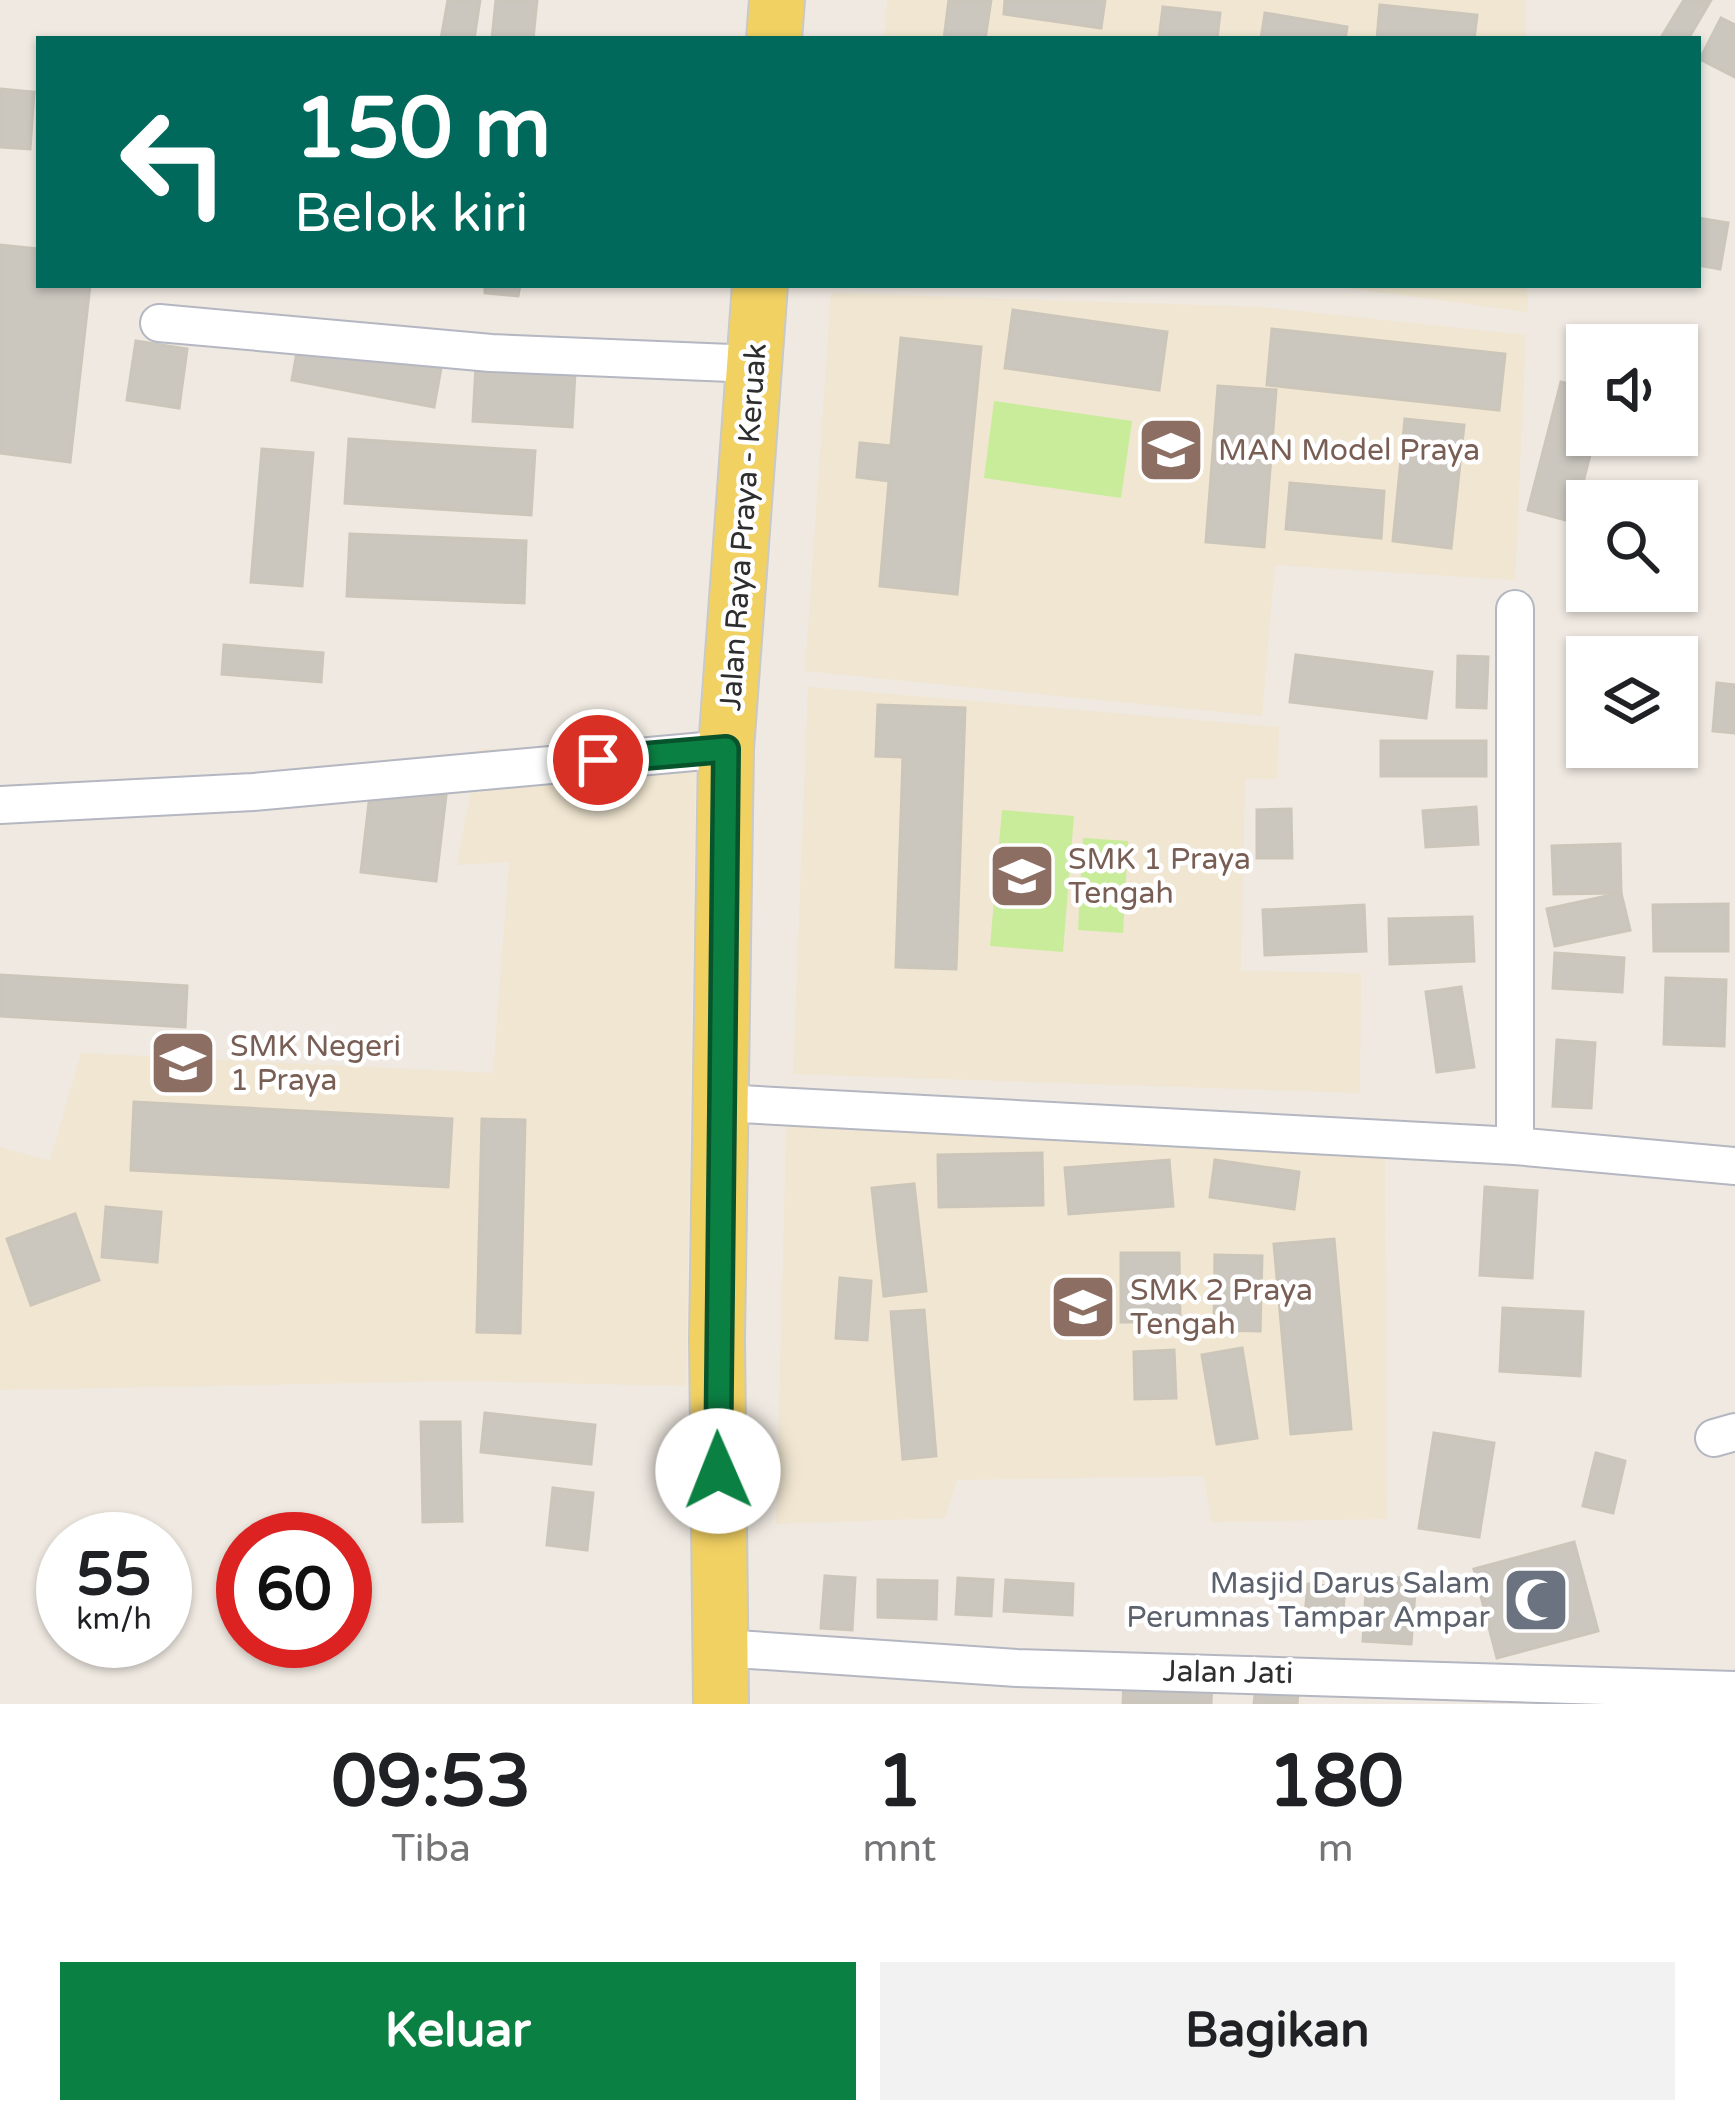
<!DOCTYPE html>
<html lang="id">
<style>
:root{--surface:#fff;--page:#f2f2f2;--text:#202124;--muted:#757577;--accent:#0b8043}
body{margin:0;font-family:"Varela Round",sans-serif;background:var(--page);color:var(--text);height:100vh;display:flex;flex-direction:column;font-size:45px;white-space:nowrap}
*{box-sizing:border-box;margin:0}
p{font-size:39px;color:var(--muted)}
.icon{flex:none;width:66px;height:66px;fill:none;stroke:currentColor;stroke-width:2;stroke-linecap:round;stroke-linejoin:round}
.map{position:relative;height:1704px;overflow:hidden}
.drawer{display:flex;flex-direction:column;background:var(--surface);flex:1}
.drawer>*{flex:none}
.hud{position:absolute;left:36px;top:36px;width:1665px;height:252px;border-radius:0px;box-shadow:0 3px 9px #0004;background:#00695c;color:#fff;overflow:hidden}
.tools{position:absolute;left:1566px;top:324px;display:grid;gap:24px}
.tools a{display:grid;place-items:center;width:132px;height:132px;border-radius:0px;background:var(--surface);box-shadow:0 3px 9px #0004;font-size:60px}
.speed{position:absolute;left:36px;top:1512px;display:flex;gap:24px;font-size:60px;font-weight:700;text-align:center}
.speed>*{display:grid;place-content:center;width:156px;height:156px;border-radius:50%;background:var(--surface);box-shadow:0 3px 9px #0004;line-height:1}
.speed small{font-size:30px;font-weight:400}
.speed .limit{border:18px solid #d22;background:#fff;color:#111}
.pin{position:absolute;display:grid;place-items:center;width:102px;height:102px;color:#fff;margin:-51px;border:6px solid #fff;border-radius:50%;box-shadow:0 3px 12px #0007}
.me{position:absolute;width:132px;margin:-66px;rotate:359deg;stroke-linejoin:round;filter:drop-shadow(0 0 9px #0008)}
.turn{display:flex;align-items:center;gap:42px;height:252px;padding:0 60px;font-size:54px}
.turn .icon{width:156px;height:156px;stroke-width:2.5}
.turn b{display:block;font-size:84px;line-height:102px}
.eta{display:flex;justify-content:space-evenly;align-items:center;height:204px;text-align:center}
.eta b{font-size:72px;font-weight:700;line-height:84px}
.primary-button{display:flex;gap:24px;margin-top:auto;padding:24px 60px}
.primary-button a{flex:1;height:138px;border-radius:0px;background:var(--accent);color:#fff;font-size:48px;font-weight:700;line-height:138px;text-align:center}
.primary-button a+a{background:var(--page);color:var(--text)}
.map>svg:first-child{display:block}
.education{fill:#f0e6d1}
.pitch{fill:#c9ec9a}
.building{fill:#cbc7bf;stroke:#cbc5ba;stroke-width:3}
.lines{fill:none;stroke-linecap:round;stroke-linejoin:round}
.minor-casing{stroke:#b4b7c1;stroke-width:40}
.primary-casing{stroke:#c9c9c9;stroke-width:58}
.minor{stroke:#fff;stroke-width:36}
.primary{stroke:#f2d163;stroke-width:54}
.route-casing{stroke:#07532c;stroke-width:30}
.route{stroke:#0b8043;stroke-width:21}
.labels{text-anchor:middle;stroke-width:9;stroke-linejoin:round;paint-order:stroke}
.education-label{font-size:30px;fill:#785e54;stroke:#fff;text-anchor:start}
.street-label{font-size:30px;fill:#2e2e2e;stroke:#fff}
.worship-label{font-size:30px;fill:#5b616d;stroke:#fff;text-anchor:end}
</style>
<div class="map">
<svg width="1735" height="1704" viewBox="0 0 1735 1704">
<rect width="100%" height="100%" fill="#efe9e1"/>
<!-- education -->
<g class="education">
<polygon points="887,0 1526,0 1526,39 884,39"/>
<polygon points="1271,285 1527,285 1528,312 1347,288"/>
<polygon points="831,293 1261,307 1526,335 1515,580 1275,565 1262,716 805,671"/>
<polygon points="808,687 1279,727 1277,779 1245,779 1241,971 1361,973 1360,1093 793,1074"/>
<polygon points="696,747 686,1386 459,1381 0,1390 0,1147 50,1161 81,1053 493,1073 509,862 457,865 479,749"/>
<polygon points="787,1102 1385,1139 1387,1519 1211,1522 1204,1476 957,1480 945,1518 776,1524"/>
</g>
<!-- pitch -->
<g class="pitch">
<polygon points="994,401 1132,421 1121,498 984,478"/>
<polygon points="1002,810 1074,816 1063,952 990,946"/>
<polygon points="1083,838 1128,841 1123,933 1078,930"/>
</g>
<!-- building -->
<g class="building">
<polygon points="448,0 480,0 474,39 441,39"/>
<polygon points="496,0 537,0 533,39 492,39"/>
<polygon points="949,0 991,0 985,39 944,39"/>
<polygon points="1005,0 1105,0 1101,28 1004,14"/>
<polygon points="1684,0 1711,0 1688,39 1666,39 1662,36"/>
<polygon points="1380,5 1477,15 1474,39 1377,39"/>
<polygon points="1163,7 1220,13 1217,39 1159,39"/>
<polygon points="1265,13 1347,27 1345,39 1261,39"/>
<polygon points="1721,18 1735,25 1735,77 1700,59"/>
<polygon points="0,89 34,92 30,149 0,147"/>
<polygon points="1698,218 1728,223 1720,269 1698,265"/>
<polygon points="0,245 39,249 39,285 90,285 70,462 0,453"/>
<polygon points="485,285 520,285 518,296 485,293"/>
<polygon points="1013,310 1167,332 1159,390 1005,368"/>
<polygon points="1272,329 1505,354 1499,410 1267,385"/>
<polygon points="901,338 981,347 957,594 880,586 889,481 857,477 860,443 891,446"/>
<polygon points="136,341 187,349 179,408 127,400"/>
<polygon points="299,341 441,368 434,407 292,380"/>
<polygon points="476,365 575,372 572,427 473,421"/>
<polygon points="1561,382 1587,389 1587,435 1595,435 1573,522 1528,510"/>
<polygon points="1218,386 1276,390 1264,547 1206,542"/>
<polygon points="1405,419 1464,425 1451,548 1393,541"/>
<polygon points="349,439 535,451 531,515 345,503"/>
<polygon points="262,449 313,453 302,586 251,582"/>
<polygon points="1290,483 1384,491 1381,538 1286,529"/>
<polygon points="350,534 526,541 524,603 347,596"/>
<polygon points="224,645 323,653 321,682 222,674"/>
<polygon points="1296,655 1432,672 1426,718 1290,702"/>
<polygon points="1458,656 1488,657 1486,708 1457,707"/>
<polygon points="1717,683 1735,685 1735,733 1713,731"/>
<polygon points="878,705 965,708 956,969 896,967 903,757 876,756"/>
<rect x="1381" y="741" width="105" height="35"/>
<polygon points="371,785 446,795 436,881 361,872"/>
<polygon points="1476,807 1478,844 1426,847 1423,811"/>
<polygon points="1291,809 1292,858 1257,858 1257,810"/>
<polygon points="1620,844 1621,893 1554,894 1552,846"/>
<polygon points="1621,893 1630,930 1555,946 1547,909"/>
<polygon points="1728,904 1728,951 1654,951 1653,905"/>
<polygon points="1364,905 1366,951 1265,955 1263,910"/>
<polygon points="1472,917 1474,961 1390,964 1389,919"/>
<polygon points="1555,953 1624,958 1622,992 1553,988"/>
<polygon points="0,975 187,986 185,1027 0,1016"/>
<polygon points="1666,978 1726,980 1724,1046 1664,1044"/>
<polygon points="1461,987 1474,1067 1437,1072 1426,992"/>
<polygon points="1557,1040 1595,1043 1591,1108 1553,1106"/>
<polygon points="134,1102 452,1119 448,1187 131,1170"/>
<polygon points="482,1119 525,1120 520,1333 477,1332"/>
<polygon points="1042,1153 1043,1205 939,1207 938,1155"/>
<polygon points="1169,1160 1173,1206 1069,1214 1065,1168"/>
<polygon points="1215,1160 1299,1172 1294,1209 1210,1197"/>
<polygon points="914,1184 926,1291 884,1296 872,1188"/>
<polygon points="1485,1187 1537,1191 1532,1278 1480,1275"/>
<polygon points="106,1207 161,1212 157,1262 102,1257"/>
<polygon points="75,1214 99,1280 31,1305 7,1239"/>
<polygon points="1334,1239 1351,1429 1291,1434 1274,1244"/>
<polygon points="1121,1253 1179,1253 1180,1322 1121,1322"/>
<polygon points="1215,1255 1262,1256 1260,1331 1214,1330"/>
<polygon points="840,1278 871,1281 867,1340 836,1338"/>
<polygon points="1503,1308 1583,1312 1580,1376 1500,1371"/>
<polygon points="924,1310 936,1456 903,1459 891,1312"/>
<polygon points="1242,1348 1257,1438 1217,1444 1202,1355"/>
<polygon points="1174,1350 1176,1398 1135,1399 1134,1352"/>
<polygon points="485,1413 595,1425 591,1464 481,1452"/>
<polygon points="421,1422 460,1422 462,1521 423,1522"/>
<polygon points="1434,1433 1494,1443 1479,1537 1419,1528"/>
<polygon points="1596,1453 1625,1461 1613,1513 1583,1506"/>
<polygon points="553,1488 593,1493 587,1550 547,1545"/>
<polygon points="1574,1542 1598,1631 1497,1658 1474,1569"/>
<polygon points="825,1576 855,1578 852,1630 821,1628"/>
<polygon points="1367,1576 1416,1579 1411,1644 1363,1641"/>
<polygon points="958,1578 993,1580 991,1616 956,1614"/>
<polygon points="878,1580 937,1581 936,1619 878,1617"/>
<polygon points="1006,1580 1073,1584 1072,1615 1004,1611"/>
<polygon points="1308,1584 1345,1588 1341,1630 1304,1625"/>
<polygon points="1124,1676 1212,1681 1211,1704 1123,1704"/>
<polygon points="1256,1688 1298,1693 1297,1704 1254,1704"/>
</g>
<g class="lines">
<!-- minor casing -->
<g class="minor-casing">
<g id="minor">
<polyline points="159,323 491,353 755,364"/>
<polyline points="0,805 253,792 726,749"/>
<polyline points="721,1103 1515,1146 1735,1166"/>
<polyline points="1515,1146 1515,609"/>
<polyline points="1714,1438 1735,1432"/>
<polyline points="721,1648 1017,1668 1735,1690"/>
</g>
</g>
<!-- primary casing -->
<g class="primary-casing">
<g id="primary">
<polyline points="774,39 777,0"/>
<polyline points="721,1704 717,1338 726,749 760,285"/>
</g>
</g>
<!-- minor -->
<use href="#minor" class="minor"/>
<!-- primary -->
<use href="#primary" class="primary"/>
</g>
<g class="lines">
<!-- route casing -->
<g class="route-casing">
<polyline id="route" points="598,760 726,749 718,1471"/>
</g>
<!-- route -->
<use href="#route" class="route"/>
</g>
<!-- icons -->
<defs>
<g id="school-square" transform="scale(3.45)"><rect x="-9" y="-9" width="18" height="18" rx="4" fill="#8d6e63" stroke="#fff"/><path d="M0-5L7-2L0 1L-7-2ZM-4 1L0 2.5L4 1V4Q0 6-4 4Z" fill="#fff"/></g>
<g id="mosque-square" transform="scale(3.45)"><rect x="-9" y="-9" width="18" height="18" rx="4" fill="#6b7280" stroke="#fff"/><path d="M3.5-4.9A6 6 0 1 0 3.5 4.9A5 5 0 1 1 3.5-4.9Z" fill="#fff"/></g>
</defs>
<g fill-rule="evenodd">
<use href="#school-square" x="1171" y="450"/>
<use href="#school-square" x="1022" y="876"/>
<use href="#school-square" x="183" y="1063"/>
<use href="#school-square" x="1083" y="1307"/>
<use href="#mosque-square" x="1536" y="1600"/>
</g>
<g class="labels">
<!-- education labels -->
<g class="education-label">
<text x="1218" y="460">MAN Model Praya</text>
<text x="1068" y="869">SMK 1 Praya<tspan x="1068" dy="34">Tengah</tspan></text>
<text x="230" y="1056">SMK Negeri<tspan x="230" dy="34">1 Praya</tspan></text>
<text x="1130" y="1300">SMK 2 Praya<tspan x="1130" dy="34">Tengah</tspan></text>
</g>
<!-- street labels -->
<g class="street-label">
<text transform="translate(743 527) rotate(-86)" y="10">Jalan Raya Praya - Keruak</text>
<text transform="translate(1228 1672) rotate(1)" y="10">Jalan Jati</text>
</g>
<!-- worship labels -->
<g class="worship-label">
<text x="1490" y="1593">Masjid Darus Salam<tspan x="1490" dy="34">Perumnas Tampar Ampar</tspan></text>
</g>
</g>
</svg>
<div class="tools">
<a><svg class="icon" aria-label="sound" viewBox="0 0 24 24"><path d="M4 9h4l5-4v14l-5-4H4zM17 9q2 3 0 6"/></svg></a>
<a><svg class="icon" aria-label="search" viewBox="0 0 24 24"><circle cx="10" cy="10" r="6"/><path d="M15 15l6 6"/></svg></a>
<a><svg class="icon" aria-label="layers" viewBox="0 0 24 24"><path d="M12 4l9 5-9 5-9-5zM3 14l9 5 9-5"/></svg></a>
</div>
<div class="speed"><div>55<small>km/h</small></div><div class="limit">60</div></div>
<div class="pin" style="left:598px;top:760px;background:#d93025"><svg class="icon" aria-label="arrive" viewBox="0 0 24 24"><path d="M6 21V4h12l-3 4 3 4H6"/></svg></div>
<svg class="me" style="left:718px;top:1471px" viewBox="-20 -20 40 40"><circle r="19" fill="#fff"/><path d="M0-13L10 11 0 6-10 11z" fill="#0b8043"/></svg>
<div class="hud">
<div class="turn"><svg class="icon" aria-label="left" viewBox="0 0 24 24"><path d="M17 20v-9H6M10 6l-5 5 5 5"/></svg><div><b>150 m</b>Belok kiri</div></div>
</div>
</div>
<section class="drawer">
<div class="eta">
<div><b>09:53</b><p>Tiba</p></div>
<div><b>1</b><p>mnt</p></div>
<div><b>180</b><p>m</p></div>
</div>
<div class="primary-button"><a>Keluar</a><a>Bagikan</a></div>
</section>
